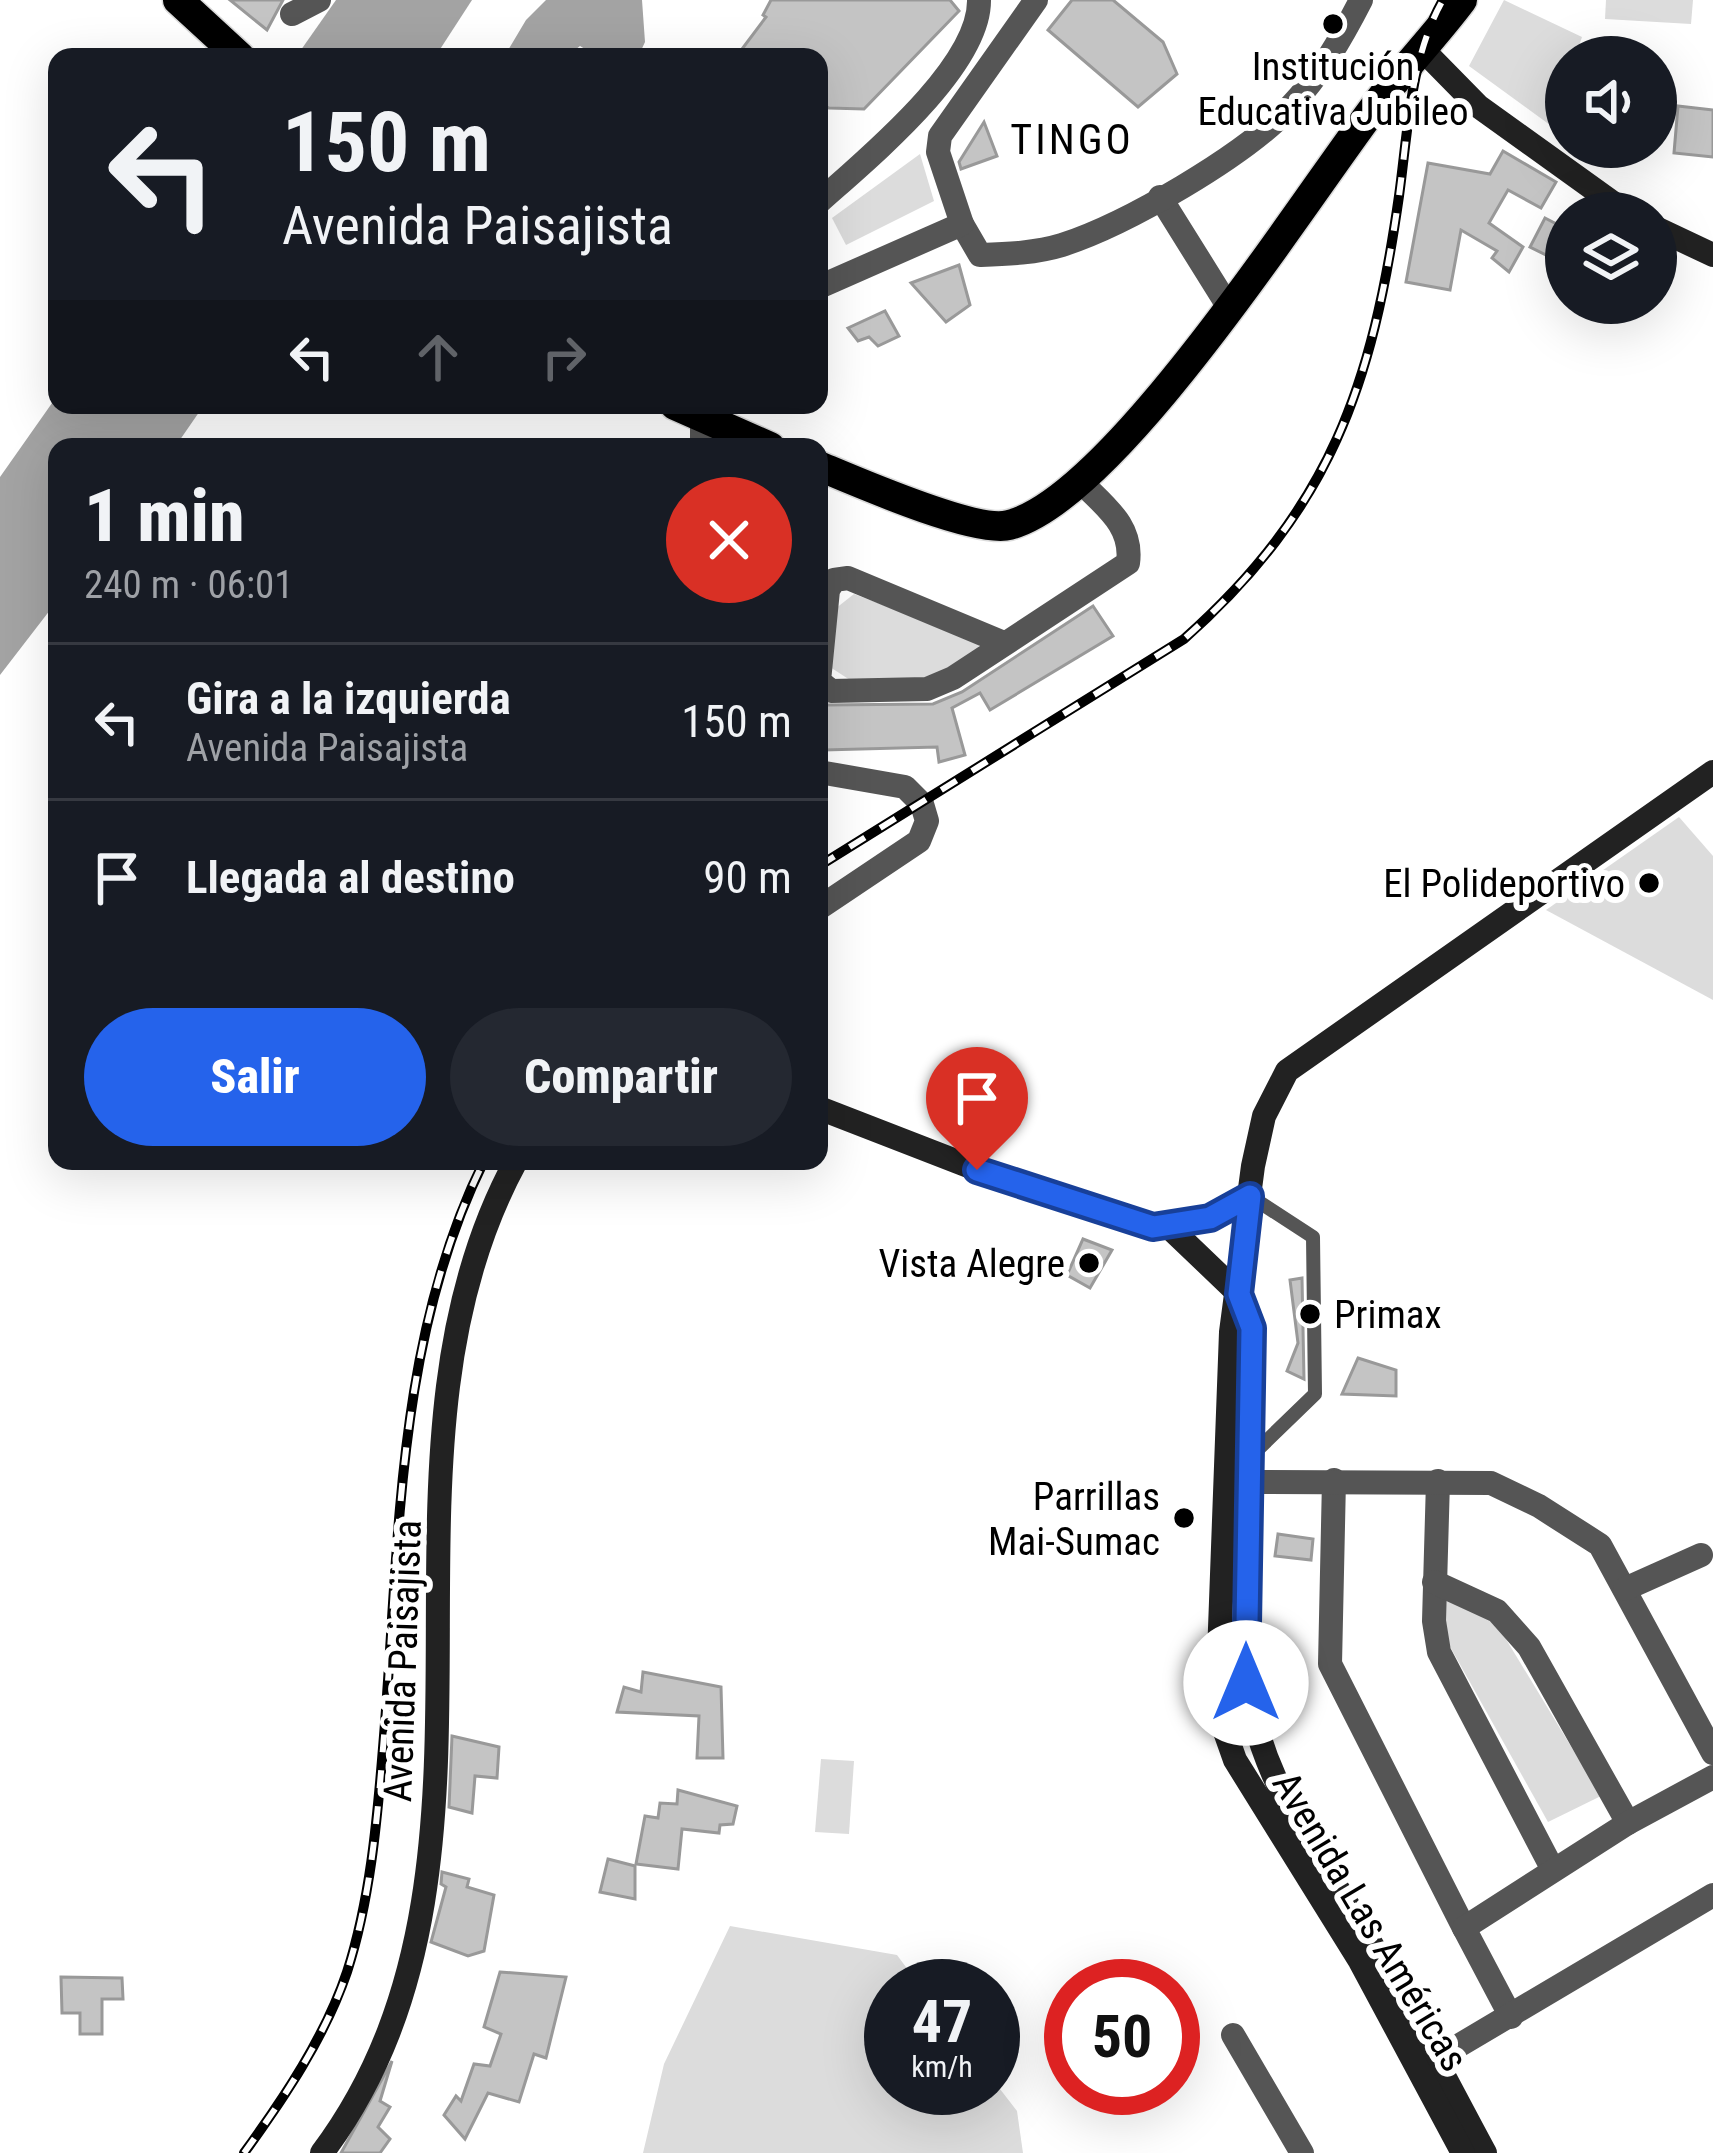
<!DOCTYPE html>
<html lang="es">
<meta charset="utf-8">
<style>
:root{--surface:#171b24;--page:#242831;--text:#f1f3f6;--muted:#9ea1a6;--line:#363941;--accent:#2563eb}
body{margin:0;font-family:"Roboto Condensed",sans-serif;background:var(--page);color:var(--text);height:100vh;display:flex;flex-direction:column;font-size:45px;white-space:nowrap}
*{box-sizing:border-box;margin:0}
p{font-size:39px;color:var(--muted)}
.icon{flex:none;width:66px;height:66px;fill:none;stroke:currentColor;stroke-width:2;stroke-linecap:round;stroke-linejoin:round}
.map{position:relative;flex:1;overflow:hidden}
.sheet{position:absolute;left:48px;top:438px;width:780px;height:732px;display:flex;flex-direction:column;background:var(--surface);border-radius:24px;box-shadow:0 12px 48px #0002}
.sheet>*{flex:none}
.guide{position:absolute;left:48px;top:48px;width:780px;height:366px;border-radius:24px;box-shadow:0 12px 48px #0002;background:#171b24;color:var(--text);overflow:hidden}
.buttons{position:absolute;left:1545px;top:36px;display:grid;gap:24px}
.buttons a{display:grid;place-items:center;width:132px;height:132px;border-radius:50%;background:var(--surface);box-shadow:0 12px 48px #0002;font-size:60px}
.speed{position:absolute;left:864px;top:1959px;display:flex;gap:24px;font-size:60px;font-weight:700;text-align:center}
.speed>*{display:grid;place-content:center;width:156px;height:156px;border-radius:50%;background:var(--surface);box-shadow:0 12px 48px #0002;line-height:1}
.speed small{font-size:30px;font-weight:400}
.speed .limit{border:18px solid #d22;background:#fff;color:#111}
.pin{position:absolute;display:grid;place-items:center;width:102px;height:102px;color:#fff;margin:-123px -51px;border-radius:50% 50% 50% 0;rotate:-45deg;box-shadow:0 0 12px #0007}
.pin .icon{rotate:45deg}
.me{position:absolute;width:132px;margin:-66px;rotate:0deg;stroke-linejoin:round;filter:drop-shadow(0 0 9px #0008)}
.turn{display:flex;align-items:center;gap:42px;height:252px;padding:0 36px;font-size:54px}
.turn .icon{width:156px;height:156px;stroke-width:2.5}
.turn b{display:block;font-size:84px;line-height:102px}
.lanes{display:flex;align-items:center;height:114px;padding:0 36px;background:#0003;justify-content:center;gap:60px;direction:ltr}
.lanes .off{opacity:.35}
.round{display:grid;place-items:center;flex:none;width:126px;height:126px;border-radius:63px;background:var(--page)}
.headline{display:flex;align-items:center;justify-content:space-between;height:204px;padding:0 36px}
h1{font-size:72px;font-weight:800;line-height:90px}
.cta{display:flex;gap:24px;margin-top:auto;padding:24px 36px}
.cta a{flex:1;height:138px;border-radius:72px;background:var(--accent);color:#fff;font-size:48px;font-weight:800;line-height:138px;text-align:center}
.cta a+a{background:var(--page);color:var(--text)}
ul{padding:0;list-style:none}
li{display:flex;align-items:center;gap:36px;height:156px;padding:0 36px;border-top:3px solid var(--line)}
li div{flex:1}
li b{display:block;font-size:45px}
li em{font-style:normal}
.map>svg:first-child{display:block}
.green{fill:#dcdcdc}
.water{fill:#a3a3a3}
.building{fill:#c4c4c4;stroke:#999;stroke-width:3}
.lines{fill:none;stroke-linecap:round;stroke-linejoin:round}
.primary-casing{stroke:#dbdbdb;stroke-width:33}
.service{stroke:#555;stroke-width:14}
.minor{stroke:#555;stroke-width:24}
.tertiary{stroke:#555;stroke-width:24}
.secondary{stroke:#222;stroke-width:24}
.primary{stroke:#000;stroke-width:30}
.rail-casing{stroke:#000;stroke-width:10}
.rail{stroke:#fff;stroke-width:6;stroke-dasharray:18;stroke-linecap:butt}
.route-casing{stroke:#184099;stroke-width:30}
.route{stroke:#2563eb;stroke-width:21}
.poi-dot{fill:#000;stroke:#fff;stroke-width:4.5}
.labels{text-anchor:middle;stroke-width:12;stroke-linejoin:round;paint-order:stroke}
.poi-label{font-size:39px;fill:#000;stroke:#fff;text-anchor:end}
.street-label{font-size:39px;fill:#000;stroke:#fff}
.neighbourhood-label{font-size:42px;letter-spacing:3px;fill:#000;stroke:#fff}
</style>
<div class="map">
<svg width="1713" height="2153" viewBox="0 0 1713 2153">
<rect width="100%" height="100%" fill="#fff"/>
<!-- green -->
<g class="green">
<polygon points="1504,0 1582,37 1575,57 1566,57 1566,81 1550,125 1469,66"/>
<polygon points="1606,0 1693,0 1691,24 1605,19"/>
<polygon points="920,154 934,201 846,245 832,218"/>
<polygon points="854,594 980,642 977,652 931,680 850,680 830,667 835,609"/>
<polygon points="1679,817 1713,856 1713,1000 1546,910"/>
<polygon points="1443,1591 1492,1616 1601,1796 1548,1822 1448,1643"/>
<polygon points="821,1759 854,1761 849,1834 815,1832"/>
<polygon points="730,1926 897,1955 920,1986 891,1986 891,2088 993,2088 993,2080 1017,2111 1023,2153 643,2153 664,2064"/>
</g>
<!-- water -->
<g class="water">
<polygon points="336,0 472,0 435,57 296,57"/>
<polygon points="546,0 642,0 645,42 638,57 598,57 580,46 566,57 504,57 526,20"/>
<polygon points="57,396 57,405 204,405 175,447 57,447 57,601 0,675 0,477"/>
</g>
<!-- building -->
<g class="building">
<polygon points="230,0 283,0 267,30"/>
<polygon points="771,0 950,0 959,11 864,109 829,108 819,105 819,57 736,57 766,17 763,15"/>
<polygon points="1072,0 1113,0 1163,42 1177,74 1138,107 1048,30"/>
<polygon points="1678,106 1713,110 1713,157 1674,153"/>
<polygon points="984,122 997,156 961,169 959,162"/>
<polygon points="1503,151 1556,182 1541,208 1508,190 1489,223 1523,247 1509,272 1492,258 1497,251 1461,230 1450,290 1406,282 1428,163 1490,174"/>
<polygon points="1545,218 1566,229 1566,265 1530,247"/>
<polygon points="959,265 970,305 946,322 911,283"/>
<polygon points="885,311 899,336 878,346 869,337 858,341 848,328"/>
<polygon points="1093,606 1113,636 990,710 980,693 952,708 965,755 939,762 937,747 824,750 823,705 933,704 962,692"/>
<polygon points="1083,1239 1112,1250 1090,1288 1067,1275"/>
<polygon points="1302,1278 1304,1379 1287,1371 1298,1343 1290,1280"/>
<polygon points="1358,1358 1396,1370 1396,1396 1342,1394"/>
<polygon points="1278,1534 1313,1539 1311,1560 1275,1556"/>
<polygon points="643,1672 721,1687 723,1758 697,1758 699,1716 617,1712 624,1687 641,1692"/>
<polygon points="452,1736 499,1747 497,1778 475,1776 472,1813 449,1807"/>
<polygon points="678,1790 737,1806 733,1824 720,1825 719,1833 682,1829 678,1869 636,1864 645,1816 658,1818 660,1803 677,1804"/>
<polygon points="608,1859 635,1866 635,1899 600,1892"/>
<polygon points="442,1872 469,1879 467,1887 494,1895 484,1951 468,1956 431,1942 446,1887 441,1884"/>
<polygon points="500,1972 566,1977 546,2058 534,2054 519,2102 488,2093 465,2139 444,2115 456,2096 461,2101 474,2064 490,2066 501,2034 484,2027"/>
<polygon points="61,1977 122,1978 123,1999 102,1999 102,2034 80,2034 80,2013 62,2013"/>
<polygon points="392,2061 380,2101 390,2107 378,2127 390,2139 380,2153 341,2153"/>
</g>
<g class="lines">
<!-- primary casing -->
<g class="primary-casing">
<g id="primary">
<polyline points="178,0 240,57"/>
<polyline points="675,405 770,447"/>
<path d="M819,466C855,481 976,534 1009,525C1115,498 1303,201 1376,105C1403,69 1435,36 1462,0"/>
</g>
</g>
<!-- service -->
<polyline class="service" points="1250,1196 1313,1237 1315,1394 1250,1457"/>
<!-- minor -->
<g class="minor">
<polyline points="292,14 319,0"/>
<polyline points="1160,197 1228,306"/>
<path d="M962,224L980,255C1007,254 1036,253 1062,245C1127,224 1244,156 1290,107C1320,75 1341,39 1361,0"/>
<polyline points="702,447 702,420"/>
<path d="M1004,643L848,578L834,580L828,590L819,681L831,691L927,689L953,678L1128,563C1133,527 1107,508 1083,484"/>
<polyline points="819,772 905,787 922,804 927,821 919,841 819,908"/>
<polyline points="1334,1480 1330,1664 1464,1928"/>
<polyline points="1438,1481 1434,1621 1439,1652 1553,1870"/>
<polyline points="1251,1482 1491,1483 1539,1506 1600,1545 1713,1753"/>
<polyline points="1434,1582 1497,1611 1529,1647 1628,1823"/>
<polyline points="1625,1589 1701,1555"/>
<polyline points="1511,2017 1464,1928 1628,1823 1713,1777"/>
<polyline points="1233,2035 1302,2153"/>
<polyline points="1421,2068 1713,1895"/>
</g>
<!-- tertiary -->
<g class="tertiary">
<path d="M819,202C867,159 980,67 979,0"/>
<polyline points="819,287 962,224 938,152 940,136 1036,0"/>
</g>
<!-- secondary -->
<g class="secondary">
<polyline points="1423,50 1478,106 1627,213"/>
<polyline points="1656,228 1713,255"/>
<polyline points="819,1108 1015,1184 1153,1227 1210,1218 1250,1196"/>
<path d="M1170,1228L1239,1294L1253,1328L1244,1656C1252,1777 1318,1850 1376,1952C1414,2018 1449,2086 1485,2153"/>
<path d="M322,2153C538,1864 350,1464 516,1161"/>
<polyline points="1463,2153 1360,1961 1235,1760 1217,1709 1231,1332 1253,1166 1264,1116 1287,1071 1713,772"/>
</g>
<!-- primary -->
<use href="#primary" class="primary"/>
<!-- rail casing -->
<g class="rail-casing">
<g id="rail">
<path d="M819,866L1184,639C1331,508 1372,386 1399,196C1408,131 1410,58 1443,0"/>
<path d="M244,2153C284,2098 325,2037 347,1972C370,1901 377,1822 383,1748C400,1550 394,1343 484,1161"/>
</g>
</g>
<!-- rail -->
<use href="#rail" class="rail"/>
</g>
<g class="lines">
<!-- route casing -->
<g class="route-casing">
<polyline id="route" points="977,1170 1153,1227 1210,1218 1250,1196 1239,1294 1252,1328 1246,1683"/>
</g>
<!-- route -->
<use href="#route" class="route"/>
</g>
<!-- markers -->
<g class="poi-dot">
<circle cx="1333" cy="24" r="12"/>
<circle cx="1649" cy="883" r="12"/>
<circle cx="1089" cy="1263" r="12"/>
<circle cx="1310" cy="1314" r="12"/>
<circle cx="1184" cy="1518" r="12"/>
</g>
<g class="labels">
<!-- poi labels -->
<g class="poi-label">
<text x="1333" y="80" text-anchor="middle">Institución<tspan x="1333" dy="45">Educativa Jubileo</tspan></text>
<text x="1625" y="897">El Polideportivo</text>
<text x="1065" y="1277">Vista Alegre</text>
<text x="1334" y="1328" text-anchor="start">Primax</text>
<text x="1160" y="1510">Parrillas<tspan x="1160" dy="45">Mai-Sumac</tspan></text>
</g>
<!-- street labels -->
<g class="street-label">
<text transform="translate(402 1661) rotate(-88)" y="14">Avenida Paisajista</text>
<text transform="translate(1371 1921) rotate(59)" y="14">Avenida Las Américas</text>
</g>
<!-- neighbourhood labels -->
<g class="neighbourhood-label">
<text x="1072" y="154">TINGO</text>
</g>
</g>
</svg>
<div class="buttons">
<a><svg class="icon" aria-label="sound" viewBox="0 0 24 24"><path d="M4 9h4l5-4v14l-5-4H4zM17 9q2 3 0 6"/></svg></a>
<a><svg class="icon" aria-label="layers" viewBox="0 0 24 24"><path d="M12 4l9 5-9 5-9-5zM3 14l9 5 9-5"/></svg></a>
</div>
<div class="speed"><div>47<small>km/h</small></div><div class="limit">50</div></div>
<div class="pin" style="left:977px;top:1170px;background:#d93025"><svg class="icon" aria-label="arrive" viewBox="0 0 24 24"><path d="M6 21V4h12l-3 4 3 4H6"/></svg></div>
<svg class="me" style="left:1246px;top:1683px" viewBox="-20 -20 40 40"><circle r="19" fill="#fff"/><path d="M0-13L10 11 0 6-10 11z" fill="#2563eb"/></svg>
<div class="guide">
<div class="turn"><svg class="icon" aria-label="left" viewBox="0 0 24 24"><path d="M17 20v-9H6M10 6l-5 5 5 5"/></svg><div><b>150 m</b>Avenida Paisajista</div></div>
<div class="lanes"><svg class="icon" aria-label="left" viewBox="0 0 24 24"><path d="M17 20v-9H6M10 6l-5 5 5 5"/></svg><svg class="icon off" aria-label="ahead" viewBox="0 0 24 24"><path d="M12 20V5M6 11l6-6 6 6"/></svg><svg class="icon off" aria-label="right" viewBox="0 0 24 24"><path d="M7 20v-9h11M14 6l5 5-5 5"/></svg></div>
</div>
<section class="sheet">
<div class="headline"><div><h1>1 min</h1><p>240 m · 06:01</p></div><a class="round" style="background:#d93025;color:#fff"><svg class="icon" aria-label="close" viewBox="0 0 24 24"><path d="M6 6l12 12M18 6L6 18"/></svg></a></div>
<ul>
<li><svg class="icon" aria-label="left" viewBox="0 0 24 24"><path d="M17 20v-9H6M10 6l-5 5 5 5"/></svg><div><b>Gira a la izquierda</b><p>Avenida Paisajista</p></div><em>150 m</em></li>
<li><svg class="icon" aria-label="arrive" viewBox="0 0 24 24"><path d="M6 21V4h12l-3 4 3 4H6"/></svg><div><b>Llegada al destino</b></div><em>90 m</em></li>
</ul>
<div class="cta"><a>Salir</a><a>Compartir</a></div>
</section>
</div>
